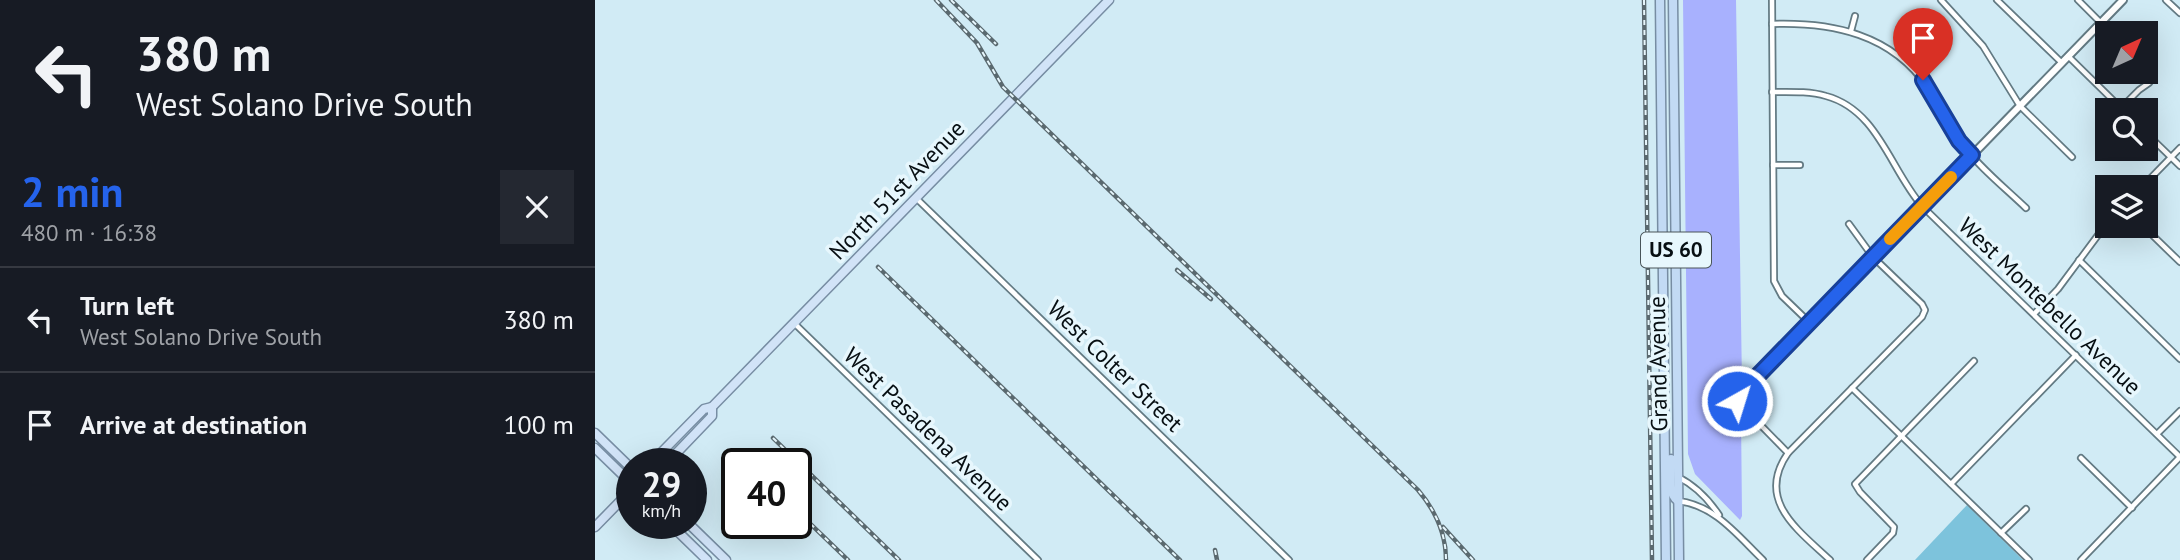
<!DOCTYPE html>
<meta charset="utf-8">
<style>
:root{--surface:#171b24;--page:#242831;--text:#f1f3f6;--muted:#9ea1a6;--line:#363941;--accent:#2563eb}
body{margin:0;font-family:"PT Sans",sans-serif;background:var(--page);color:var(--text);height:100vh;display:flex;flex-direction:column;font-size:26px;white-space:nowrap}
*{box-sizing:border-box;margin:0}
p{font-size:23px;color:var(--muted)}
.icon{flex:none;width:38px;height:38px;fill:none;stroke:currentColor;stroke-width:2;stroke-linecap:round;stroke-linejoin:round}
.map{position:relative;flex:1;overflow:hidden}
.details{display:flex;flex-direction:column;background:var(--surface);width:595px}
.details>*{flex:none}
.top-card{background:#171b24;color:var(--text);overflow:hidden}
.needle{width:46px;rotate:44deg}
.controls{position:absolute;left:1500px;top:21px;display:grid;gap:14px}
.controls a{display:grid;place-items:center;width:63px;height:63px;border-radius:0px;background:var(--surface);box-shadow:0 7px 28px #0002;font-size:35px}
.speed{position:absolute;left:21px;top:448px;display:flex;gap:14px;font-size:35px;font-weight:700;text-align:center}
.speed>*{display:grid;place-content:center;width:91px;height:91px;border-radius:50%;background:var(--surface);box-shadow:0 7px 28px #0002;line-height:1}
.speed small{font-size:18px;font-weight:400}
.speed .limit{border:4px solid #111;border-radius:10px;background:#fff;color:#111}
.pin{position:absolute;display:grid;place-items:center;width:60px;height:60px;color:#fff;margin:-72px -30px;border-radius:50% 50% 50% 0;rotate:-45deg;box-shadow:0 0 7px #0007}
.pin .icon{rotate:45deg}
.me{position:absolute;width:77px;margin:-38px;rotate:39deg;stroke-linejoin:round;filter:drop-shadow(0 0 5px #0008)}
.turn{display:flex;align-items:center;gap:24px;height:147px;padding:0 21px;font-size:32px}
.turn .icon{width:91px;height:91px;stroke-width:2.5}
.turn b{display:block;font-size:49px;line-height:60px}
.round{display:grid;place-items:center;flex:none;width:74px;height:74px;border-radius:0px;background:var(--page)}
.headline{display:flex;align-items:center;justify-content:space-between;height:119px;padding:0 21px}
h1{font-size:42px;font-weight:700;line-height:52px;color:var(--accent)}
ul{padding:0;list-style:none}
li{display:flex;align-items:center;gap:21px;height:105px;padding:0 21px;border-top:2px solid var(--line)}
li div{flex:1}
li b{display:block;font-size:26px}
li em{font-style:normal}
main{display:flex;flex:1;min-height:0}
.map>svg:first-child{display:block}
.green{fill:#7dc3dc}
.water{fill:#a8b1fe}
.lines{fill:none;stroke-linecap:round;stroke-linejoin:round}
.minor-casing{stroke:#637a83;stroke-width:8}
.tertiary-casing{stroke:#637a83;stroke-width:10}
.primary-casing{stroke:#778da3;stroke-width:11}
.trunk-casing{stroke:#778da3;stroke-width:11}
.minor{stroke:#fff;stroke-width:4.5}
.tertiary{stroke:#fff;stroke-width:6}
.primary{stroke:#d1e3f7;stroke-width:8}
.trunk{stroke:#c2daf4;stroke-width:8}
.rail-casing{stroke:#5a696f;stroke-width:4.5}
.rail{stroke:#e7f7fd;stroke-width:2;stroke-dasharray:5;stroke-linecap:butt}
.route-casing{stroke:#184099;stroke-width:18}
.route{stroke:#2563eb;stroke-width:12}
.slow{stroke:#f59e0b;stroke-width:12}
.labels{text-anchor:middle;stroke-width:7;stroke-linejoin:round;paint-order:stroke}
.shield{fill:#e7f7fd;stroke:#4a5559;stroke-width:2}
.shield-label{font-size:21px;font-weight:bold;fill:#070f13}
.street-label{font-size:23px;fill:#070f13;stroke:#e7f7fd}
</style>
<main>
<section class="details">
<div class="top-card">
<div class="turn"><svg class="icon" aria-label="left" viewBox="0 0 24 24"><path d="M17 20v-9H6M10 6l-5 5 5 5"/></svg><div><b>380 m</b>West Solano Drive South</div></div>
</div>
<div class="headline"><div><h1>2 min</h1><p>480 m · 16:38</p></div><a class="round"><svg class="icon" aria-label="close" viewBox="0 0 24 24"><path d="M6 6l12 12M18 6L6 18"/></svg></a></div>
<ul>
<li><svg class="icon" aria-label="left" viewBox="0 0 24 24"><path d="M17 20v-9H6M10 6l-5 5 5 5"/></svg><div><b>Turn left</b><p>West Solano Drive South</p></div><em>380 m</em></li>
<li><svg class="icon" aria-label="arrive" viewBox="0 0 24 24"><path d="M6 21V4h12l-3 4 3 4H6"/></svg><div><b>Arrive at destination</b></div><em>100 m</em></li>
</ul>
</section>
<div class="map">
<svg width="1585" height="560" viewBox="0 0 1585 560">
<rect width="100%" height="100%" fill="#d1ebf5"/>
<!-- green -->
<polygon class="green" points="1372,505 1428,560 1320,560"/>
<!-- water -->
<path class="water" d="M1088,0H1141L1147,383C1138,390 1127,386 1126,401L1133,411L1146,415L1147,516L1145,520L1100,474L1093,454Z"/>
<g class="lines">
<!-- minor casing -->
<g class="minor-casing">
<g id="minor">
<polyline points="1177,0 1179,281 1187,296 1214,322"/>
<polyline points="1346,0 1388,46 1425,106 1477,157"/>
<polyline points="1402,0 1467,63"/>
<polyline points="1483,0 1506,23"/>
<polyline points="1571,0 1585,13"/>
<path d="M1177,24C1237,22 1297,34 1333,88C1345,106 1354,126 1366,143C1384,167 1409,187 1431,208"/>
<polyline points="1256,31 1260,16"/>
<polyline points="1473,56 1528,110"/>
<path d="M1177,92C1195,92 1214,91 1231,96C1283,110 1295,169 1327,206L1585,457"/>
<polyline points="1526,108 1544,90 1554,83"/>
<polyline points="1550,132 1585,166"/>
<polyline points="1178,165 1205,165"/>
<polyline points="1547,187 1585,148"/>
<polyline points="321,198 694,560"/>
<polyline points="1548,226 1585,262"/>
<polyline points="1484,260 1585,359"/>
<polyline points="1439,314 1463,289 1512,223"/>
<polyline points="199,323 443,560"/>
<polyline points="1257,388 1434,560"/>
<polyline points="1142,401 1193,453"/>
<polyline points="1562,434 1585,411"/>
<polyline points="1486,458 1537,508"/>
<path d="M1083,477C1099,485 1114,500 1124,515"/>
<polyline points="1356,484 1481,355"/>
<path d="M1083,501C1120,505 1143,536 1168,560"/>
<polyline points="1406,533 1431,509"/>
<path d="M1235,560C1203,530 1160,500 1193,453L1327,317L1330,310L1327,304L1278,257L1254,224"/>
<polyline points="1272,560 1298,533 1299,527 1265,492 1260,484 1379,361"/>
<polyline points="1486,560 1585,457"/>
</g>
</g>
<!-- tertiary casing -->
<g class="tertiary-casing">
<polyline id="tertiary" points="1142,401 1143,396 1528,0"/>
</g>
<!-- primary casing -->
<g class="primary-casing">
<g id="primary">
<polyline points="0,433 37,469"/>
<polyline points="0,448 37,484"/>
<polyline points="55,464 109,409 117,407 514,0"/>
<polyline points="71,464 117,416 117,407"/>
<polyline points="74,523 112,560"/>
<polyline points="93,523 131,560"/>
<polyline points="0,527 37,489"/>
</g>
</g>
<!-- trunk casing -->
<g class="trunk-casing">
<g id="trunk">
<polyline points="1065,0 1071,560"/>
<polyline points="1078,0 1084,560"/>
<path d="M1076,459C1076,473 1072,493 1083,501"/>
</g>
</g>
<!-- minor -->
<use href="#minor" class="minor"/>
<!-- tertiary -->
<use href="#tertiary" class="tertiary"/>
<!-- primary -->
<use href="#primary" class="primary"/>
<!-- trunk -->
<use href="#trunk" class="trunk"/>
<!-- rail casing -->
<g class="rail-casing">
<g id="rail">
<path d="M341,0L382,43L408,87L823,490C840,510 851,533 851,560"/>
<polyline points="356,0 401,44"/>
<polyline points="1049,0 1057,560"/>
<polyline points="283,267 585,560"/>
<polyline points="582,270 616,299"/>
<polyline points="178,438 304,560"/>
<polyline points="148,459 154,464"/>
<polyline points="201,510 253,560"/>
<polyline points="848,527 878,560"/>
<polyline points="620,550 622,560"/>
</g>
</g>
<!-- rail -->
<use href="#rail" class="rail"/>
</g>
<g class="lines">
<!-- route casing -->
<g class="route-casing">
<polyline id="route" points="1142,401 1143,396 1377,155 1364,141 1328,80"/>
</g>
<!-- route -->
<use href="#route" class="route"/>
<!-- slow -->
<polyline class="slow" points="1295,239 1356,177"/>
</g>
<g class="labels">
<!-- shield labels -->
<rect class="shield" x="1046" y="232.5" width="70" height="35" rx="5"/>
<g class="shield-label">
<text x="1081" y="257">US 60</text>
</g>
<!-- street labels -->
<g class="street-label">
<text transform="translate(302 190) rotate(-46)" y="8">North 51st Avenue</text>
<text transform="translate(1455 306) rotate(44)" y="8">West Montebello Avenue</text>
<text transform="translate(1063 364) rotate(-91)" y="8">Grand Avenue</text>
<text transform="translate(520 366) rotate(44)" y="8">West Colter Street</text>
<text transform="translate(333 429) rotate(44)" y="8">West Pasadena Avenue</text>
</g>
</g>
</svg>
<div class="controls">
<a><svg class="needle" viewBox="-14 -14 28 28"><path d="M0-13l5 13h-10z" fill="#e53935"/><path d="M0 13l5-13h-10z" fill="#9ea1a6"/></svg></a>
<a><svg class="icon" aria-label="search" viewBox="0 0 24 24"><circle cx="10" cy="10" r="6"/><path d="M15 15l6 6"/></svg></a>
<a><svg class="icon" aria-label="layers" viewBox="0 0 24 24"><path d="M12 4l9 5-9 5-9-5zM3 14l9 5 9-5"/></svg></a>
</div>
<div class="speed"><div>29<small>km/h</small></div><div class="limit">40</div></div>
<div class="pin" style="left:1328px;top:80px;background:#d93025"><svg class="icon" aria-label="arrive" viewBox="0 0 24 24"><path d="M6 21V4h12l-3 4 3 4H6"/></svg></div>
<svg class="me" style="left:1142px;top:401px" viewBox="-20 -20 40 40"><circle r="17" fill="#2563eb" stroke="#fff" stroke-width="3"/><path d="M0-11L8 9 0 5-8 9z" fill="#fff"/></svg>
</div>
</main>
